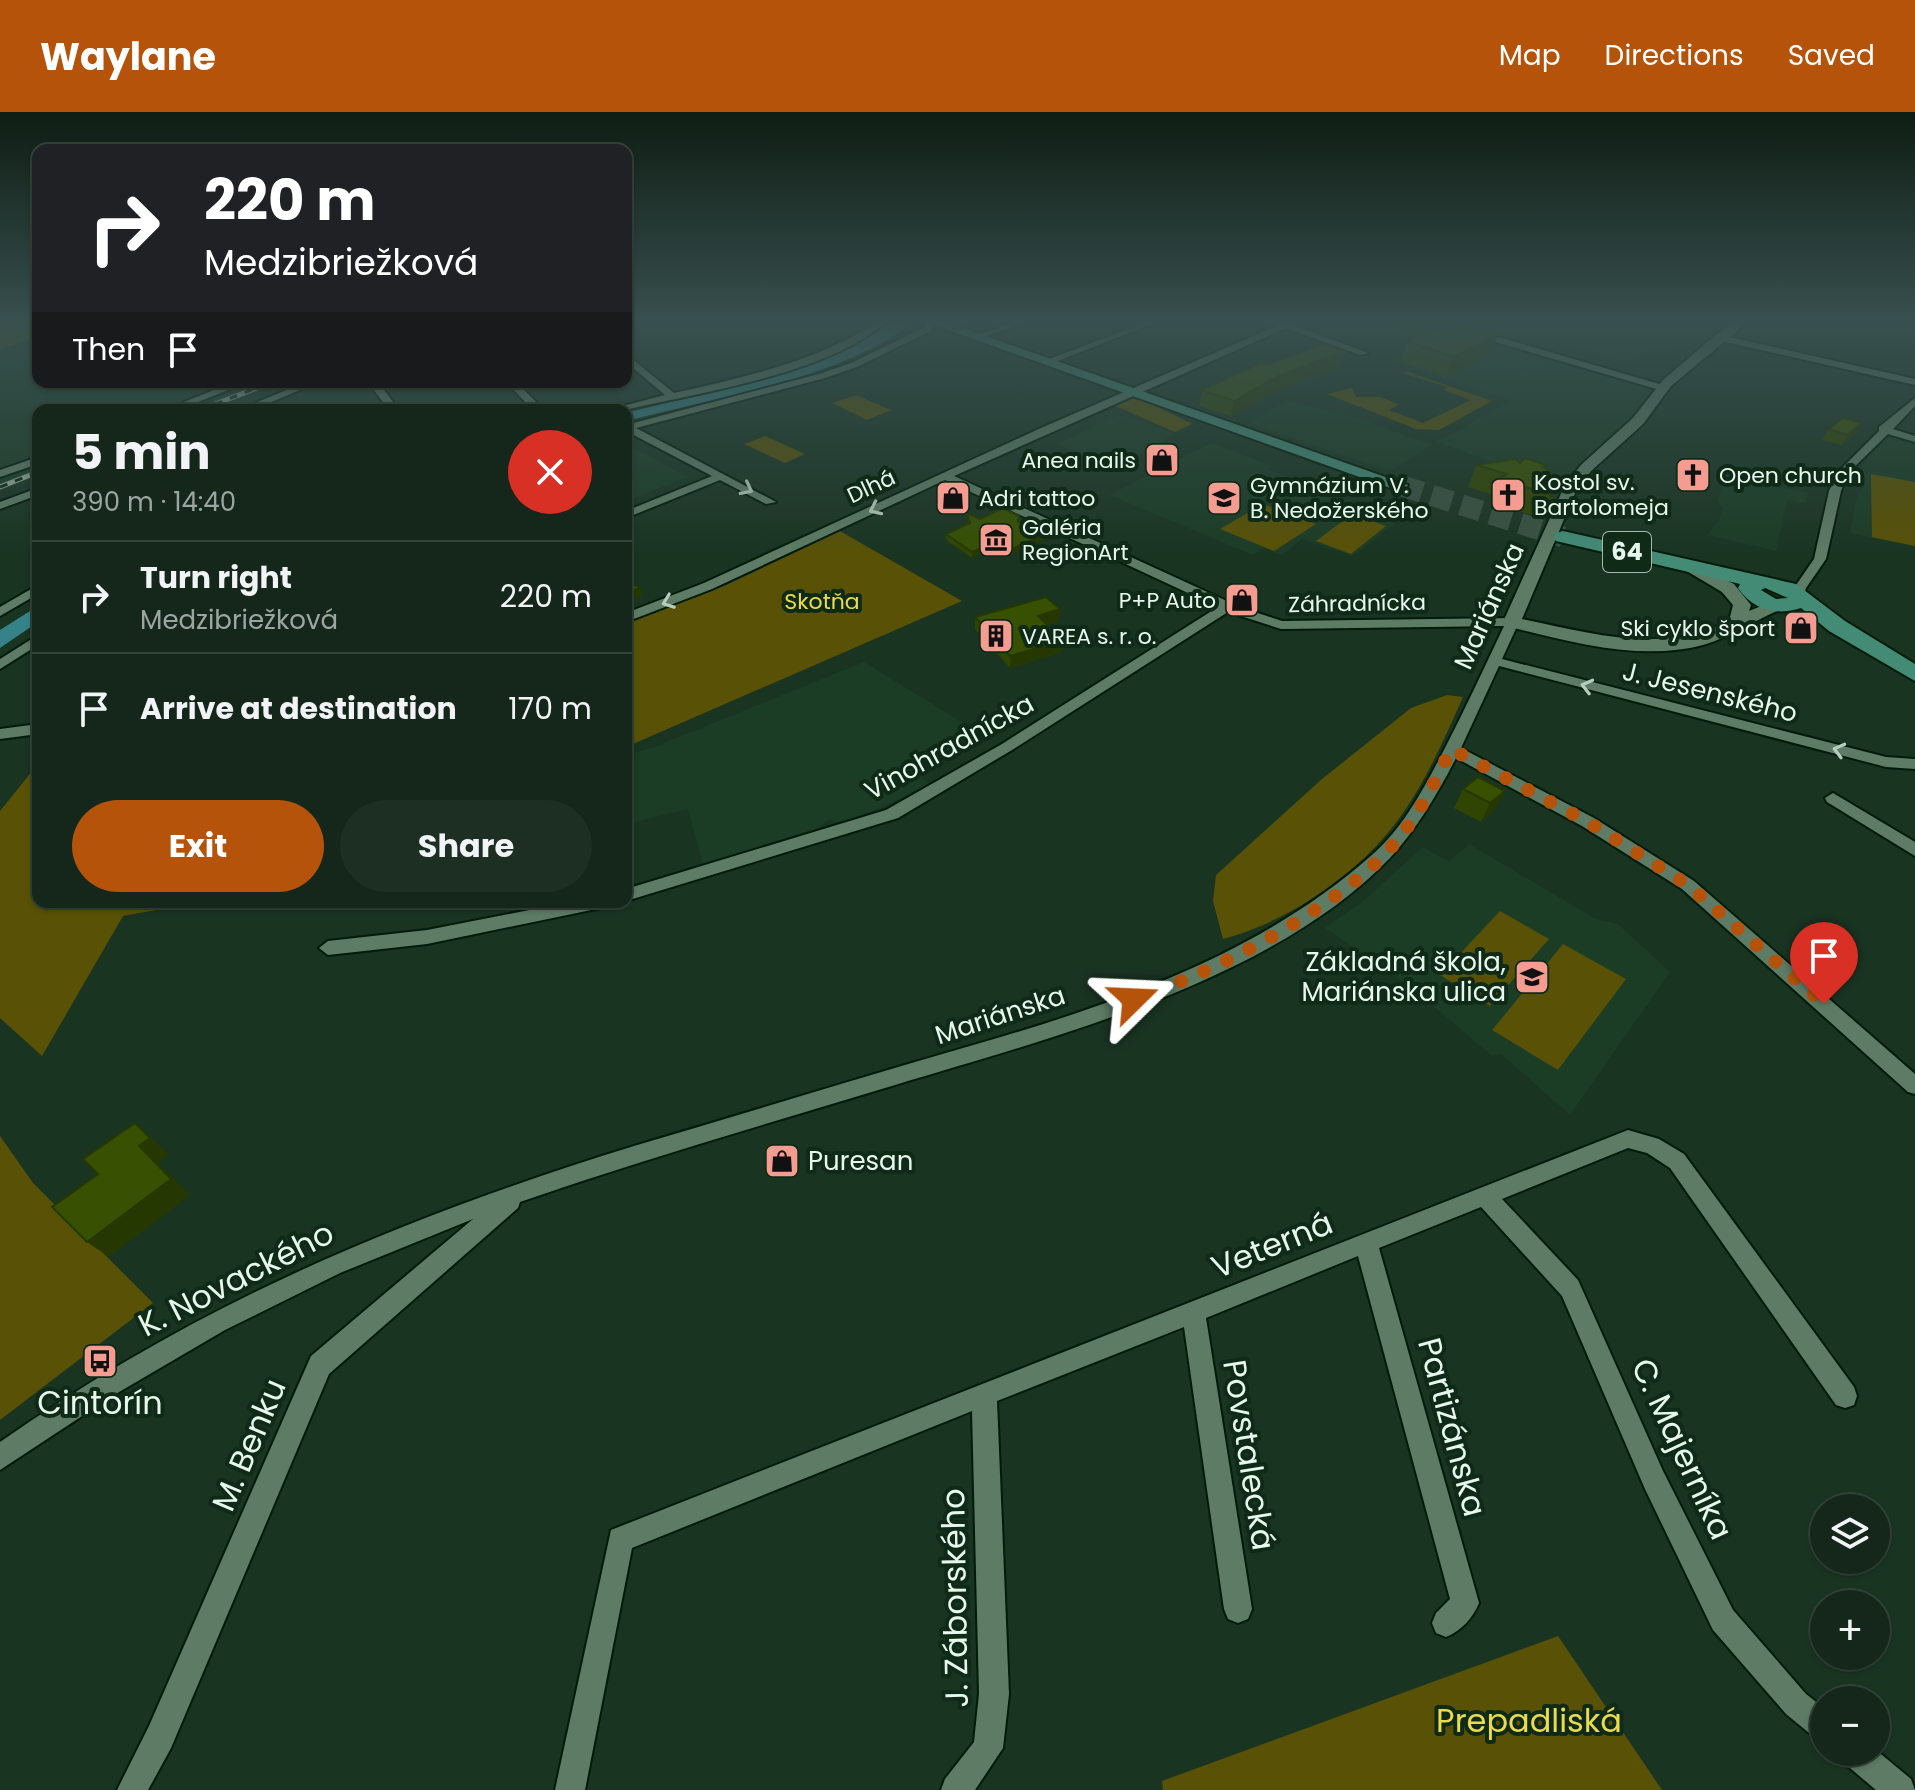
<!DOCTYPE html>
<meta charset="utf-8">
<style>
:root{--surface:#14271a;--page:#1d2f23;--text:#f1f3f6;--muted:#9da5a2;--line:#334439;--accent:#b45309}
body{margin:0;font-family:Poppins,sans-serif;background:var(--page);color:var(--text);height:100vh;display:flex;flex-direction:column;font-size:30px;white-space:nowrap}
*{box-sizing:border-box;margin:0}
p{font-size:26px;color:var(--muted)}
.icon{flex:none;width:44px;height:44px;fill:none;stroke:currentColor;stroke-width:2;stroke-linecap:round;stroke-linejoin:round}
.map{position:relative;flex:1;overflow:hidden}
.drawer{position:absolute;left:32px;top:292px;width:600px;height:504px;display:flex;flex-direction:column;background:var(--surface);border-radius:16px;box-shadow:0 2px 6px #0004,0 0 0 2px var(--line)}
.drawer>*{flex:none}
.guide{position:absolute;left:32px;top:32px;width:600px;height:244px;border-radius:16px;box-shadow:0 2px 6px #0004,0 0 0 2px var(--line);background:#202124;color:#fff;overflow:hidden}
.buttons{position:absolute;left:1810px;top:1382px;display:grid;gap:16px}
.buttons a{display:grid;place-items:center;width:80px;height:80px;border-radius:50%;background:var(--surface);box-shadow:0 2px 6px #0004,0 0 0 2px var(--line);font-size:40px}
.pin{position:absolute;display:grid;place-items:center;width:68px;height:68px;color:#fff;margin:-82px -34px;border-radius:50% 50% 50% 0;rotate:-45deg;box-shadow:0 0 8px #0007}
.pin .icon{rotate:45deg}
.me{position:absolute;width:88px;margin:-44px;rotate:69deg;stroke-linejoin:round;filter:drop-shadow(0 0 6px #0008)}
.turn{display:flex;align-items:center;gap:28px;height:168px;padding:0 40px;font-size:36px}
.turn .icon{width:104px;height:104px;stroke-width:2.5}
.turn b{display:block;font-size:56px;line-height:68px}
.then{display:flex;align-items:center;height:76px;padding:0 40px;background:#0003;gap:16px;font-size:30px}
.round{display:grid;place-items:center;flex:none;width:84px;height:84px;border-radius:42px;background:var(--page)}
.head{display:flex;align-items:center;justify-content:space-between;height:136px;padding:0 40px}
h1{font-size:48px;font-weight:700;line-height:60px}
.button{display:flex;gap:16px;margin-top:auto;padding:16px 40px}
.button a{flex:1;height:92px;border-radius:48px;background:var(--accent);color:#fff;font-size:32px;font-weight:700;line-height:92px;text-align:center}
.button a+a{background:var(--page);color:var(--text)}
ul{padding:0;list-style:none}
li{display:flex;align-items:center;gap:24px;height:112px;padding:0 40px;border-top:2px solid var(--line)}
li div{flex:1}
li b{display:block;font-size:30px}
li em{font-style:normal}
header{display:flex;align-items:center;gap:48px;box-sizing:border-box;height:112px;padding:0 40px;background:var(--accent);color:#fff}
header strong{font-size:38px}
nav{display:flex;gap:44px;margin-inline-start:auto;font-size:28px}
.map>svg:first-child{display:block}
.built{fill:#1b3c25}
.green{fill:#595105}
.water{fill:#358389}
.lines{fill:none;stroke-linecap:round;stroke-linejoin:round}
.primary-tunnel-far1{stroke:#395140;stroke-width:16;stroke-dasharray:16 8;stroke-linecap:butt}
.primary-tunnel{stroke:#395140;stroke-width:21;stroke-dasharray:21 10;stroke-linecap:butt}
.minor-casing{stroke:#021b0a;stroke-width:4}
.tertiary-casing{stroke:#021b0a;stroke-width:4}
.primary-casing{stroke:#021b0a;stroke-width:4}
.minor{fill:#5e7b65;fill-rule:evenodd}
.tertiary{fill:#5e7b65;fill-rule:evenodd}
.primary{fill:#448b76;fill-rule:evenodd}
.rail-casing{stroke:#97ab9c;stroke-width:5}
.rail{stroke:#102a18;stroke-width:3;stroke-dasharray:8;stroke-linecap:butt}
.wall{fill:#2f4501}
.shaded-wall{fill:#263801}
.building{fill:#375001;stroke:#263801;stroke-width:2}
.oneway{stroke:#b7ccbc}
.route{stroke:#b45309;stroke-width:14;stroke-dasharray:0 25.2}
.labels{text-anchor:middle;stroke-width:8;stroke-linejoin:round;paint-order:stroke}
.far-poi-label{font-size:22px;fill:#e7f7eb;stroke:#102a18;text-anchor:start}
.far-street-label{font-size:22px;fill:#e7f7eb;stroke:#102a18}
.far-park-label{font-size:22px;fill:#ebda4d;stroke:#102a18}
.shield{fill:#102a18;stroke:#a6baac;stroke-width:2}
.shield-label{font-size:24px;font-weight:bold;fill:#e7f7eb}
.street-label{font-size:26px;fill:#e7f7eb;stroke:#102a18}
.poi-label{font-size:26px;fill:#e7f7eb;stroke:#102a18;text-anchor:end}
.near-street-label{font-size:32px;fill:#e7f7eb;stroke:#102a18}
.near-poi-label{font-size:32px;fill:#e7f7eb;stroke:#102a18}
.near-park-label{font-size:32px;fill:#ebda4d;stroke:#102a18}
</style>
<header>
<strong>Waylane</strong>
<nav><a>Map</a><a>Directions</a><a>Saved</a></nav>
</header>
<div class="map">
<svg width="1915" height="1678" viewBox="0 0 1915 1678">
<rect width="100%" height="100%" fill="#1a3422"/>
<!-- built -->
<g class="built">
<polygon points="1537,210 1649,210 1632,218 1676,232 1623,250 1520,215"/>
<polygon points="1465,220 1523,239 1657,276 1564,376 1437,330 1510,289 1394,249"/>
<polygon points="38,225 38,270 282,270 210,298 38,298 38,364 0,379 0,237"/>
<polygon points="1286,288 1361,307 1432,333 1390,359 1248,311"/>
<polygon points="1121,302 1176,322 1113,355 1057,332"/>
<polygon points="1897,324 1915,330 1915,435 1850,421 1855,391 1866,366 1855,362 1886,325"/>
<polygon points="1211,331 1272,354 1268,357 1299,369 1296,372 1395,411 1353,444 1302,427 1282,443 1264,436 1253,443 1109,383"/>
<polygon points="626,332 688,365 626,389"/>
<polygon points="1726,363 1808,381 1806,392 1787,388 1776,439 1708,423 1722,402 1723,396 1717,389"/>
<polygon points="864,550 986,625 919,663 928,672 882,695 844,710 827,708 809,725 704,758 688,697 626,712 626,643 654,635"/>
<polygon points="1469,732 1596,807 1618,812 1670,860 1570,1003 1501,942 1492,944 1411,875 1325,816 1362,790 1423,735 1449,750"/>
</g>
<!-- green -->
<g class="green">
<polygon points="0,210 38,210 38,225 0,237"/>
<polygon points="1406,259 1492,289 1439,318 1416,317 1327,282 1352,276 1356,285 1380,285 1399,292 1389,298 1423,311 1471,288 1443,278 1447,275 1403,261"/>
<polygon points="856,283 891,298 867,308 832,291"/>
<polygon points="1123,287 1142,287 1192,312 1175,320 1111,292"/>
<polygon points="765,324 805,342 785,351 744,332"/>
<polygon points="1871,362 1915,370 1915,434 1872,425"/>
<polygon points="1263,392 1316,412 1274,439 1220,417"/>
<polygon points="1352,402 1386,414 1351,442 1316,429"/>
<polygon points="840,419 962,489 626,635 626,512 724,474"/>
<path d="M1447,583L1463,585C1445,625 1428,665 1403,701C1363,759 1291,809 1223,827L1213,789L1216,763L1322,667L1411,596Z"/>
<polygon points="38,652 38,790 199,790 123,804 42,944 0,906 0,699"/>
<polygon points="1500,799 1549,827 1490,894 1440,863"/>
<polygon points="1563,832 1626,867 1558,958 1492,918"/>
<polygon points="0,1024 33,1071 153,1191 0,1308"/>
<polygon points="1558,1524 1662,1678 1163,1678 1162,1669"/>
</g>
<!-- water -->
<g class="water">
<path d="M893,210H913C846,265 711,287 626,309V301C718,278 812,260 893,210Z"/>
<polygon points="38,494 38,510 0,536 0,518"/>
</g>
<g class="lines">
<!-- primary-tunnel-far1 -->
<polyline class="primary-tunnel-far1" points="1399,373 1408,376"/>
<!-- primary-tunnel -->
<polyline class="primary-tunnel" points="1402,374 1563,425"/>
<!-- minor casing -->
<g class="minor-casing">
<g id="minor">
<polygon points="626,210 634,210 626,213"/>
<path d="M877,210H886C827,262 702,280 625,298H608L665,283L626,250V242L674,281C744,265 816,250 877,210Z"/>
<polygon points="929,210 937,210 929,220 857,255 825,266 636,316 776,390 766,392 720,368 626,406 626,399 712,364 626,319 626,313 819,262 851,251 923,216"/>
<polygon points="1015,210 1027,210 977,227 970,225"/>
<polygon points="1146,210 1157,210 1050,252 1042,250"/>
<path d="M1279,210H1297L1293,213L1368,241L1360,243L1286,216L954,364L1240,495L1282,509L1512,506L1519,510L1502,547L1886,645L1915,647V657L1886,655L1499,554L1461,636L1594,706L1694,769L1915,962V982L1908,980L1682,777L1582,714L1456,646C1438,681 1417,717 1390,746C1272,869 1054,925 895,973C770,1011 644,1047 520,1090L518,1096L329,1262L171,1636L148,1678H117L149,1614L311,1244L473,1107L340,1161L225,1218L114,1283L0,1358V1330C201,1190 401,1106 634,1034C728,1006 821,978 915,950C1076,904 1245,856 1373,742C1406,713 1427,670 1446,634C1466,595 1485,554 1504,514L1281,517L1228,500L1012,638L898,706L626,789V777L886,698L1002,632L1218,495L945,368L712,477L626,510V501L704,471L1041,316L1279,213Z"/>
<polygon points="1478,219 1666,274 1668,276 1660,278 1475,224"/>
<polygon points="1720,223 1915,267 1915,273 1717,228"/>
<polygon points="234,270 248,270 178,298 164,298"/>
<polygon points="306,270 319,270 252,298 238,298"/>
<polygon points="368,270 378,270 399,298 389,298"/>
<polygon points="506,270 516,270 544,298 533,298"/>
<polygon points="1915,286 1915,294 1893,317 1915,324 1915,330 1888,322 1848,361 1841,379 1826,447 1806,476 1803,487 1795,487 1794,476 1814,447 1829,379 1838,360 1879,319 1879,315"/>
<polygon points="38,345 38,352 0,365 0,358"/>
<polygon points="38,376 38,383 0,397 0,390"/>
<polygon points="38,473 38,482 0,504 0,495"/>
<polygon points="38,523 38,533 0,557 0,547"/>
<polygon points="38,612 38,622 0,627 0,617"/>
<polygon points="1833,681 1915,730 1915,744 1827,690 1825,686"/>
<polygon points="570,790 610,790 601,796 427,832 328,843 319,836 328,829 427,818"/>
<path d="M1628,1018L1659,1027L1684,1042L1854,1275L1857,1284L1854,1293L1845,1296L1836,1293L1670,1056L1647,1041L1628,1036L1502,1087L1578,1168L1663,1359L1733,1498L1806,1582L1824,1596V1630L1814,1625L1786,1602L1713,1518L1645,1377L1562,1184L1481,1095L1379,1136L1479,1491C1473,1506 1461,1519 1446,1525L1436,1521L1432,1511L1436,1501L1450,1487L1358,1144L1206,1206L1252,1497L1248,1507L1238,1511L1228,1507L1224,1497L1184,1215L997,1289L1009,1582L1003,1636L975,1678H941L945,1667L974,1630L979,1582L972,1299L632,1436L585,1678H555L611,1418Z"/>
<polygon points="1876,1638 1911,1667 1915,1678 1876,1678 1844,1651 1840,1640"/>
</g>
</g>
<!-- tertiary casing -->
<g class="tertiary-casing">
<path id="tertiary" d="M1731,210L1742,211L1736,220L1671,274L1643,312L1591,359L1576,379L1522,507C1592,521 1662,543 1729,509L1733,493L1722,480L1685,458V452L1691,450L1734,472L1751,493L1749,499L1776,488L1785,493L1782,497C1755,508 1731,525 1703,533C1639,550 1568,529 1506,514L1503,510L1564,375L1581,353L1633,306L1663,268Z"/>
</g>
<!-- primary casing -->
<g class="primary-casing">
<g id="primary">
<polygon points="926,210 946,210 1408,373 1405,377 1393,377"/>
<path d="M1563,419L1796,472L1845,509L1915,552V569L1829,519L1801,496C1776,504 1753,498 1738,476L1740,472L1556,429L1553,425L1556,421ZM1765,476L1788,486L1776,487L1761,478Z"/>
</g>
</g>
<!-- minor -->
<use href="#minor" class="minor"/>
<!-- tertiary -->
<use href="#tertiary" class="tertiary"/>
<!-- primary -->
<use href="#primary" class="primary"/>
<!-- rail casing -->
<g class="rail-casing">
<g id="rail">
<polyline points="200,298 272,270"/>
<polyline points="0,375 38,360"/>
</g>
</g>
<!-- rail -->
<use href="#rail" class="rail"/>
</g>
<!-- wall -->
<g class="wall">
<polygon points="1384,210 1460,210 1491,242 1446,265 1401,249 1407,229 1420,224"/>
<polygon points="1267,253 1340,254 1273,280 1231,304 1199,294 1202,278"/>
<polygon points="1829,317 1855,322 1841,333 1822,328"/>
<polygon points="1520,351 1546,353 1544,356 1552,390 1548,391 1541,406 1490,390 1493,383 1468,375 1476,353"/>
<polygon points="967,401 980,407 1018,410 1052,424 1004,445 990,438 972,446 946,428 946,422 968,411"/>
<polygon points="975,505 1059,509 1047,513 1063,528 1062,540 1010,556 975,517"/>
<polygon points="1463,677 1505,679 1495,697 1481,710 1454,696"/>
</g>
<!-- shaded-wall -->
<g class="shaded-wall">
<polygon points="1435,210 1460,210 1459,213 1427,227 1432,211"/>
<polygon points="1498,223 1491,242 1446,265 1453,245"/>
<polygon points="1344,239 1340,254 1273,280 1231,304 1234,289 1276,265"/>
<polygon points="1861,311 1855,322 1841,333 1848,323"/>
<polygon points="1562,367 1552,390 1548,391 1551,383 1540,371"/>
<polygon points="1052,419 1052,424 1004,445 1005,440"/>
<polygon points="990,432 990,438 972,446 972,440"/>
<polygon points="640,476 642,484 626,491 626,482"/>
<polygon points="1060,497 1059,509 1037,516 1038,504"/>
<polygon points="1063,528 1062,540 1010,556 1010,544"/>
<polygon points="1505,679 1495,697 1481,710 1490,691"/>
<polygon points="135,1011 169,1042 158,1051 190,1083 109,1145 87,1130 139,1034"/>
</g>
<!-- building -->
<g class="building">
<polygon points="1458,210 1498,223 1453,245 1407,229"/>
<polygon points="1325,232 1344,239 1276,265 1234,289 1202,278 1261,251 1267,253"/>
<polygon points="1843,306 1861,311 1848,323 1829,317"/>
<polygon points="1525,346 1546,353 1543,355 1562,367 1540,371 1551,383 1499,367 1507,362 1476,353 1515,347 1520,351"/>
<polygon points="1003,396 1019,404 1018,410 1032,409 1052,419 1005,440 990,432 972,440 946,422 970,411 967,401 980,407"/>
<polygon points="626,468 640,476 626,482"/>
<polygon points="1046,485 1060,497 1038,504 1063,528 1010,544 975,505"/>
<polygon points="1478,665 1505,679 1490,691 1463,677"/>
<polygon points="135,1011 150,1026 139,1034 171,1067 87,1130 52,1095 98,1062 83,1047"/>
</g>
<!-- one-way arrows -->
<defs><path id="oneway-chevron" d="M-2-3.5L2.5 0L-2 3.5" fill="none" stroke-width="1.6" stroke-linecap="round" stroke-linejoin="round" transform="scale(2)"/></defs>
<g class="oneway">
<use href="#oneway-chevron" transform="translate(747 377) rotate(27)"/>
<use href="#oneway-chevron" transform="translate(875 397) rotate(155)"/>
<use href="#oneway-chevron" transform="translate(668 490) rotate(159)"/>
<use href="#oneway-chevron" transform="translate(1587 574) rotate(-166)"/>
<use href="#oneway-chevron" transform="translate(1839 638) rotate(-165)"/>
</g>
<!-- sky -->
<linearGradient id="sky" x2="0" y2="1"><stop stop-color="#0e1d13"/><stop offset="0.47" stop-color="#38504f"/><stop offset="1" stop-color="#38504f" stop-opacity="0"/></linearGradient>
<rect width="1915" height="445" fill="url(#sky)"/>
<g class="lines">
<!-- route -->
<path class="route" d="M1134,887C1214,861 1339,796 1395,731C1419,703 1435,670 1451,637L1588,710L1688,773L1824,892"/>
</g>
<!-- icons -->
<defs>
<g id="shop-square" transform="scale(1.8)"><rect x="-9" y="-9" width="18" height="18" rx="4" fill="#f59c91" stroke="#102a18"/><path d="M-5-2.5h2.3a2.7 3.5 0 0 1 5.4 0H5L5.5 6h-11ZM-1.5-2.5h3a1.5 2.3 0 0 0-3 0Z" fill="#111"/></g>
<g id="church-square" transform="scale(1.8)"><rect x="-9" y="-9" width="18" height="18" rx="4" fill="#f59c91" stroke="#102a18"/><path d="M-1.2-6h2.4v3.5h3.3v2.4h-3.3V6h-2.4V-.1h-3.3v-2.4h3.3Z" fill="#111"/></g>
<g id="school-square" transform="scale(1.8)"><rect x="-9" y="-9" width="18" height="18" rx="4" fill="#f59c91" stroke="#102a18"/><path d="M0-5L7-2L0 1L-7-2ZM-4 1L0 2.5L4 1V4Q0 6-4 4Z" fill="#111"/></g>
<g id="museum-square" transform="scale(1.8)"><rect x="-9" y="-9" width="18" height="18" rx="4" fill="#f59c91" stroke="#102a18"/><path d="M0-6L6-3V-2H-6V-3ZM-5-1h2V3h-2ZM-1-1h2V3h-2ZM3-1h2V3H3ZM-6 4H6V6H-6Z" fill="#111"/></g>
<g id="building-square" transform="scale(1.8)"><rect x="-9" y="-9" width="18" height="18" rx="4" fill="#f59c91" stroke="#102a18"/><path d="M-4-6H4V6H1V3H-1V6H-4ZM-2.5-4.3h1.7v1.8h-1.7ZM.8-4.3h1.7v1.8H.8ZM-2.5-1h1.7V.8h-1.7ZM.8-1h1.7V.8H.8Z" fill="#111"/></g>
<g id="bus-square" transform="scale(1.8)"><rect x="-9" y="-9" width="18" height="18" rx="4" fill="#f59c91" stroke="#102a18"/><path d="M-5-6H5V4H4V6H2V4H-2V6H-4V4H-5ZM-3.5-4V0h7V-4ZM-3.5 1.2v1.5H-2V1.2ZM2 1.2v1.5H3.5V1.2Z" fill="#111"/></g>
</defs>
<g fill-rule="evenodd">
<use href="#shop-square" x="1162" y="348"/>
<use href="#church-square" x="1693" y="363"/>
<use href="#church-square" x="1508" y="383"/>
<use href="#shop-square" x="953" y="386"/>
<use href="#school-square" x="1224" y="386"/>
<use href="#museum-square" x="996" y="428"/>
<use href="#shop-square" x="1242" y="488"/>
<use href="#shop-square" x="1801" y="516"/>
<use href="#building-square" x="996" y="524"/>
<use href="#school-square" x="1532" y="865"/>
<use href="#shop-square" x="782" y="1049"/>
<use href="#bus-square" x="100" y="1249"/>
</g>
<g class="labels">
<!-- far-poi labels -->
<g class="far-poi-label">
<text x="1136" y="356" text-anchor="end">Anea nails</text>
<text x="1719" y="371">Open church</text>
<text x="1534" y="378">Kostol sv.<tspan x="1534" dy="25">Bartolomeja</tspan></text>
<text x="1250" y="381">Gymnázium V.<tspan x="1250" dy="25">B. Nedožerského</tspan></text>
<text x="979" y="394">Adri tattoo</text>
<text x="1022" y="423">Galéria<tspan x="1022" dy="25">RegionArt</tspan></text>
<text x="1216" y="496" text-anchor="end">P+P Auto</text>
<text x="1775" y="524" text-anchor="end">Ski cyklo šport</text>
<text x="1022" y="532">VAREA s. r. o.</text>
</g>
<!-- far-street labels -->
<g class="far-street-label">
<text transform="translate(871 374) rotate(-25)" y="8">Dlhá</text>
<text transform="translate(1357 491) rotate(-1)" y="8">Záhradnícka</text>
</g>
<!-- far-park labels -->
<g class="far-park-label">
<text x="822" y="497">Skotňa</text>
</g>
<!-- shield labels -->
<rect class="shield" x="1603" y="420" width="48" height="40" rx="6"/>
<g class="shield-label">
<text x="1627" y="448">64</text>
</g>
<!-- street labels -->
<g class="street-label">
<text transform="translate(1489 494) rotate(-66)" y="9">Mariánska</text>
<text transform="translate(1710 580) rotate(14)" y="9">J. Jesenského</text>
<text transform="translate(949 635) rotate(-29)" y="9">Vinohradnícka</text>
<text transform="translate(1000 903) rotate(-18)" y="9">Mariánska</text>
</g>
<!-- poi labels -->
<g class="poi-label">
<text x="1506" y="859">Základná škola,<tspan x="1506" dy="30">Mariánska ulica</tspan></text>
<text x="808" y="1058" text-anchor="start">Puresan</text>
</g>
<!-- near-street labels -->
<g class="near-street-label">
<text transform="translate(1272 1133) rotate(-22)" y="11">Veterná</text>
<text transform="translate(236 1167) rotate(-27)" y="11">K. Novackého</text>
<text transform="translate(1452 1315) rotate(75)" y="11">Partizánska</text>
<text transform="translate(249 1333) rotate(-67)" y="11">M. Benku</text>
<text transform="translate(1682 1337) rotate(65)" y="11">C. Majerníka</text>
<text transform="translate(1249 1343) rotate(81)" y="11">Povstalecká</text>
<text transform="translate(955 1486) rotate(-91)" y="11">J. Záborského</text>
</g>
<!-- near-poi labels -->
<g class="near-poi-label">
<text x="100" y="1302">Cintorín</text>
</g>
<!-- near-park labels -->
<g class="near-park-label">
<text x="1529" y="1620">Prepadliská</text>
</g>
</g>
</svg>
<div class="buttons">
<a><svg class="icon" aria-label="layers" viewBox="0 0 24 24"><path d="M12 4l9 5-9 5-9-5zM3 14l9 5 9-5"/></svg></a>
<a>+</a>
<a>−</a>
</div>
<div class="pin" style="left:1824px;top:892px;background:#d93025"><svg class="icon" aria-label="arrive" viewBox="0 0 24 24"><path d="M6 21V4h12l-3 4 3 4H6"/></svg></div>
<svg class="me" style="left:1134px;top:887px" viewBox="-20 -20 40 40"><path d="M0-17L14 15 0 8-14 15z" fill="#b45309" stroke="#fff" stroke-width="4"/></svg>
<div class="guide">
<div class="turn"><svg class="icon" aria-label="right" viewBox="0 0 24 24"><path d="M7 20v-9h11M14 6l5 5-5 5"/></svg><div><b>220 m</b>Medzibriežková</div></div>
<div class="then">Then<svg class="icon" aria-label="arrive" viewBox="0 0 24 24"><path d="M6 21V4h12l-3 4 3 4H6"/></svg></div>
</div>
<section class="drawer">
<div class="head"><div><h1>5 min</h1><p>390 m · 14:40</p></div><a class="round" style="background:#d93025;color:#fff"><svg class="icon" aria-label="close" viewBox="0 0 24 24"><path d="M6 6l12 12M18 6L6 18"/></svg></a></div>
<ul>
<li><svg class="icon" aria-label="right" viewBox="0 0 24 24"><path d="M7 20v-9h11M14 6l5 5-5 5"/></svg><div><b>Turn right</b><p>Medzibriežková</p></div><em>220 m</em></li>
<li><svg class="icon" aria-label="arrive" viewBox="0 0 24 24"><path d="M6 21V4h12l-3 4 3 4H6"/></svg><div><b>Arrive at destination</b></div><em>170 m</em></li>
</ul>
<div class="button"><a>Exit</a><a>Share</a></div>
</section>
</div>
